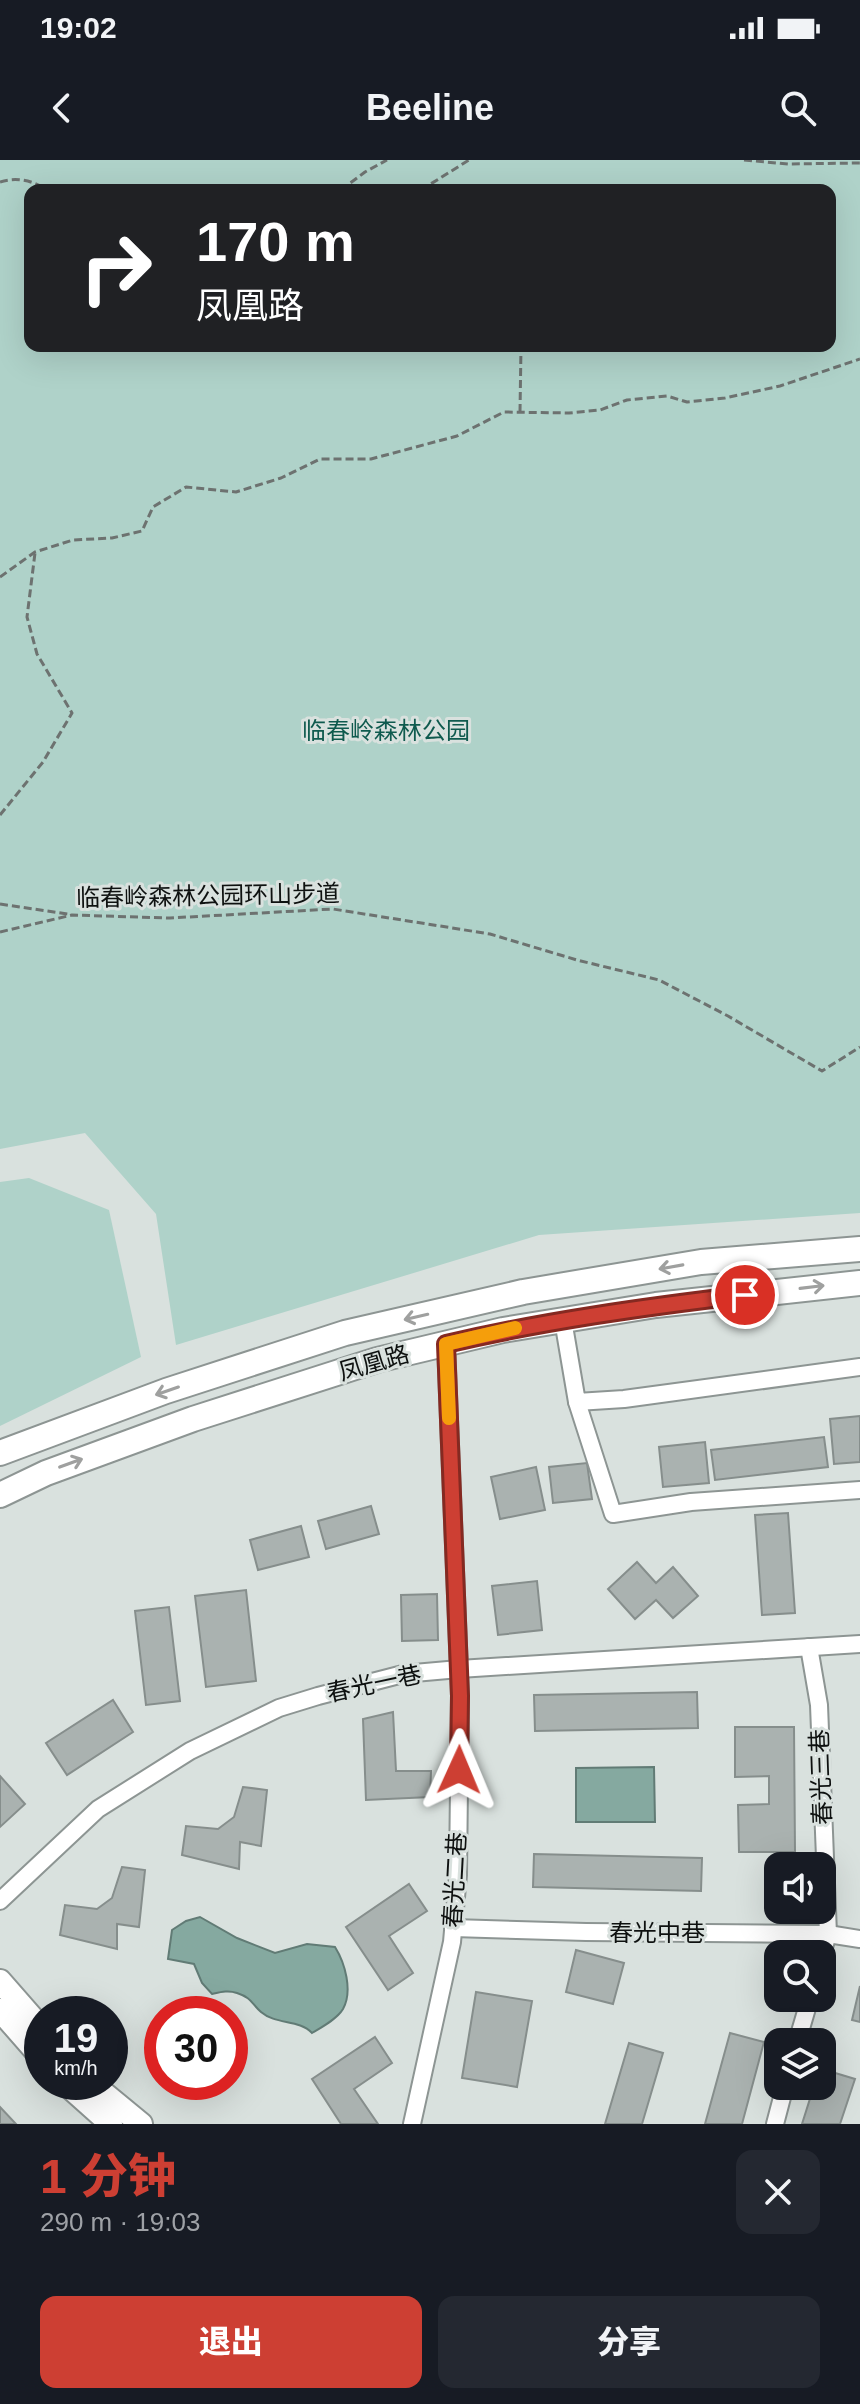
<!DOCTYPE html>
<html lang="zh">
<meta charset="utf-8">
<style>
:root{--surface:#171b24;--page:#242831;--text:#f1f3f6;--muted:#9ea1a6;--accent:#cd3f33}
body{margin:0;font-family:Arial,"Noto Sans SC",sans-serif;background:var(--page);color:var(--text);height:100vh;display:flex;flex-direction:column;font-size:30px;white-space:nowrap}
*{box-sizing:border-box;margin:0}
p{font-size:26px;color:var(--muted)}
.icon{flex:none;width:44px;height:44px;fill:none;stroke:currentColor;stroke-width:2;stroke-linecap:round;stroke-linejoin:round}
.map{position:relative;height:1964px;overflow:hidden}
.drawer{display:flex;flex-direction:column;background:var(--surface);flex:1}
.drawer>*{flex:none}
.banner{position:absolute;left:24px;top:24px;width:812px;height:168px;border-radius:16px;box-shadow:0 8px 32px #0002;background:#202124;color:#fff;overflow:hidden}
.fabs{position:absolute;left:764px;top:1692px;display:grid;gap:16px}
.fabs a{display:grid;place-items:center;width:72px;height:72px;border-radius:16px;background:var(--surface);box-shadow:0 8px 32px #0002;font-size:40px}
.speed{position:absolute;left:24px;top:1836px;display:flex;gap:16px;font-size:40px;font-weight:700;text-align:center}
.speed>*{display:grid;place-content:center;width:104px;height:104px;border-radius:50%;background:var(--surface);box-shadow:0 8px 32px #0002;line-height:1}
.speed small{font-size:20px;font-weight:400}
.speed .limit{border:12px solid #d22;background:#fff;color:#111}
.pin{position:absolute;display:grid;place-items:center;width:68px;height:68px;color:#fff;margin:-34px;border:4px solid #fff;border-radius:50%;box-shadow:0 2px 8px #0007}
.me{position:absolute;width:88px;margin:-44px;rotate:1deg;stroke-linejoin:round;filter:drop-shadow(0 0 6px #0008)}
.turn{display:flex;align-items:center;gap:28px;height:168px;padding:0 40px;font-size:36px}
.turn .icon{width:104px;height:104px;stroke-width:2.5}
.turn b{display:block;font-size:56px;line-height:68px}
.round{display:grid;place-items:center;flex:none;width:84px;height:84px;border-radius:16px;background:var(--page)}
.summary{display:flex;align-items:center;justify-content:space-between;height:136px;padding:0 40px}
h1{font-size:48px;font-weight:800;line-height:60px;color:var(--accent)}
.button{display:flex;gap:16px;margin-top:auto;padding:16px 40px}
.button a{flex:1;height:92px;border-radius:16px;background:var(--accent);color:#fff;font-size:32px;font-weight:800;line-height:92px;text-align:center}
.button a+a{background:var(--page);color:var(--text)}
.status{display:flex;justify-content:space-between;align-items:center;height:56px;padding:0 40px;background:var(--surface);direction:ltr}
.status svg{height:22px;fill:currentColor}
header{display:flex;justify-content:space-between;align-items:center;height:104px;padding:0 40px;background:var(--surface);font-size:36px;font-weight:800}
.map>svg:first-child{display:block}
.green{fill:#afd2c9;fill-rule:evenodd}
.water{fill:#85a9a0;stroke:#617b75;stroke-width:2}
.building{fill:#aab2b0;stroke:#868e8c;stroke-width:2}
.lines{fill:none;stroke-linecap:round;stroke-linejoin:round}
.minor-casing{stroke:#8d9593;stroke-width:20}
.major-casing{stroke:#8d9593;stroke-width:26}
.highway-casing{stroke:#8d9593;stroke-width:28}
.path{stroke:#6d7270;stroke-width:3;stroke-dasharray:8 4;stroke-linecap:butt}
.minor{stroke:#fff;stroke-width:16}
.major{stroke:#fff;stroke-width:22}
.highway{stroke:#fff;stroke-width:24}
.oneway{stroke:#9fa09f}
.route-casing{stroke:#852921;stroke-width:20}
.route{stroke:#cd3f33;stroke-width:14}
.slow{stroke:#f59e0b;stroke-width:14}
.labels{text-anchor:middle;stroke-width:6;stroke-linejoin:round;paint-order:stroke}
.park-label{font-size:24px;fill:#0f5a4e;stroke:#d9e1de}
.street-label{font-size:24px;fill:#0e1110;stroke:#d9e1de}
</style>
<div class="status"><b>19:02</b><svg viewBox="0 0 49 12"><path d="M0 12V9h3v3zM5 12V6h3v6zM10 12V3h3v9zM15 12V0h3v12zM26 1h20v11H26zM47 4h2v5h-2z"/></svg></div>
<header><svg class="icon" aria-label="back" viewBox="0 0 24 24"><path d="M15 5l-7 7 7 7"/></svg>Beeline<svg class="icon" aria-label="search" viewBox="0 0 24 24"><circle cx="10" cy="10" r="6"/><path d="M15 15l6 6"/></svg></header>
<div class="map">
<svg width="860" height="1964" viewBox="0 0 860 1964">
<rect width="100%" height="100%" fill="#d9e1de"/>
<!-- green -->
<g class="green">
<path d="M0,0H860V1053L539,1075L176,1185L156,1054L85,973L0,989ZM30,30H830V186H30Z"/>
<polygon points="29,1018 109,1050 141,1197 0,1266 0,1022"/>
</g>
<!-- water -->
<g class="water">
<polygon points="654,1607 655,1662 576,1662 576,1608"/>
<path d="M200,1757L237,1778L275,1793L307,1784L335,1787C345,1803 353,1831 343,1849C337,1859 322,1867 312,1873C299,1859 276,1865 261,1852C251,1843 252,1838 237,1833C228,1830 221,1832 212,1834L202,1823L194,1804L168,1799L172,1770L186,1761Z"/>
</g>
<!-- building -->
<g class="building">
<polygon points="860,1256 860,1302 834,1304 830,1259"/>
<polygon points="824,1277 828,1307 715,1320 711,1290"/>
<polygon points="705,1282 709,1323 663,1327 659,1287"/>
<polygon points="587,1303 592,1339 553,1343 549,1307"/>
<polygon points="536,1307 545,1350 500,1359 491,1317"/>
<polygon points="371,1346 379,1374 326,1389 318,1361"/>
<polygon points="788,1353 795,1453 762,1455 755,1355"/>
<polygon points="301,1366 309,1397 258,1410 250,1380"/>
<polygon points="637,1402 656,1423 673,1407 698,1436 673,1458 656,1440 635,1459 608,1429"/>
<polygon points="537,1421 542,1470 498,1475 492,1426"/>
<polygon points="246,1430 256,1521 206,1527 195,1436"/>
<polygon points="437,1434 438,1480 402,1481 401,1435"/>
<polygon points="169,1447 180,1541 146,1545 135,1451"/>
<polygon points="697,1532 698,1568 535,1571 534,1535"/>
<polygon points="113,1540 133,1572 67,1615 46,1583"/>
<polygon points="393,1552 396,1611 431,1611 430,1637 366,1640 363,1559"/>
<polygon points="735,1567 794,1567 795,1692 739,1692 738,1645 769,1644 769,1616 735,1617"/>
<polygon points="0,1616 25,1644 0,1667"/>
<polygon points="243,1627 267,1630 261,1686 240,1682 239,1709 182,1695 186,1666 218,1669 234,1657"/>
<polygon points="534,1694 702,1698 701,1731 533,1727"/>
<polygon points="122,1707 145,1710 139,1767 117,1764 117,1789 60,1775 65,1745 97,1749 112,1738"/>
<polygon points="409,1724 427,1751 389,1776 413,1813 388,1830 346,1767"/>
<polygon points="576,1790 624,1803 613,1844 566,1832"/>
<polygon points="860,1826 860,1862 852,1860"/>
<polygon points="476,1832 532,1841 517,1927 462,1918"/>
<polygon points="730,1873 764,1882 742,1964 705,1964"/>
<polygon points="375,1877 392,1903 354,1929 378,1964 341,1964 312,1919"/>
<polygon points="629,1883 663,1893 642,1964 605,1964"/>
<polygon points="230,1888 240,1894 230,1909"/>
<polygon points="822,1909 855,1919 840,1964 802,1964 814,1926 822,1926"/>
<polygon points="0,1947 16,1964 0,1964"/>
</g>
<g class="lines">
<!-- minor casing -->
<g class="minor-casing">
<g id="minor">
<polyline points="563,1160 577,1242 624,1239 860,1207"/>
<polyline points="577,1242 613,1354 691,1342 860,1330"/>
<polyline points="809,1487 819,1545 828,1774 822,1794"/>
<polyline points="0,1741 98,1649 190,1591 279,1548 318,1536 403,1514 459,1509 860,1484"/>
<polyline points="453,1768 586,1772 828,1774 860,1779"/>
<polyline points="797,1882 810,1838"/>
<polyline points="412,1964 452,1782 458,1715 460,1536 446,1184"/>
<polyline points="775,1964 785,1926"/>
</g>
</g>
<!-- major casing -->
<g class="major-casing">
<g id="major">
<polyline points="0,1821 42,1869"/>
<polyline points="0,1850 42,1898"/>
<polyline points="64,1922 111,1964"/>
<polyline points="90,1922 141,1964"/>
</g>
</g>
<!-- highway casing -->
<g class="highway-casing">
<g id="highway">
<polyline points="0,1293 166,1231 345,1173 523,1132 701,1102 860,1089"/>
<polyline points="0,1335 46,1313 193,1259 377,1200 503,1170 656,1145 860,1123"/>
</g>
</g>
<!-- path -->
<g class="path">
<polyline points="744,0 788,4 860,3"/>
<path d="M0,22C15,17 34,20 46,30"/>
<polyline points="341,30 365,12 387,0"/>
<polyline points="421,30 469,0"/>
<polyline points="520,252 521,186"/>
<polyline points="0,417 35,392 73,380 112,378 142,371 153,347 186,327 236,332 281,318 320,299 371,299 457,276 504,252 569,253 600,250 627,240 667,236 687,242 725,238 780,226 860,199"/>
<polyline points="0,655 43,602 72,553 37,494 27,457 35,393"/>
<polyline points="0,744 68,754"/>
<polyline points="0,772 72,755 170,758 333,749 490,774 577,800 659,820 728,856 822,911 860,887"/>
</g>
<!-- minor -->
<use href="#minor" class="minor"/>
<!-- major -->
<use href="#major" class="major"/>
<!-- highway -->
<use href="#highway" class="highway"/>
</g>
<!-- one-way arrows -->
<defs><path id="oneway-shaft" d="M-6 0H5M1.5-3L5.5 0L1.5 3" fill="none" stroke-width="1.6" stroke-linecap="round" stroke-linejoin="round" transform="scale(2)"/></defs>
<g class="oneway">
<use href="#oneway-shaft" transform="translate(671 1107) rotate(170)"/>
<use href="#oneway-shaft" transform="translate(812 1127) rotate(-7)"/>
<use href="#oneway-shaft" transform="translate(416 1157) rotate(167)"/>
<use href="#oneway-shaft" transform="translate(167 1231) rotate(161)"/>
<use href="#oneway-shaft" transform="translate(71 1303) rotate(-20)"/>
</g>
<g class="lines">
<!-- route casing -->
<g class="route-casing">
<path id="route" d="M459,1610L460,1536L446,1184C544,1161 644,1147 745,1135"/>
</g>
<!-- route -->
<use href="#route" class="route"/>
<!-- slow -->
<polyline class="slow" points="449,1258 446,1184 515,1168"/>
</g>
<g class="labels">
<!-- park labels -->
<g class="park-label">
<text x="386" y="579">临春岭森林公园</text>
</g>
<!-- street labels -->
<g class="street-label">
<text transform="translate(208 736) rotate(-1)" y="8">临春岭森林公园环山步道</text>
<text transform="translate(374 1203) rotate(-16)" y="8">凤凰路</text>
<text transform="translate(374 1524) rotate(-12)" y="8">春光一巷</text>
<text transform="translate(821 1617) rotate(-92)" y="8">春光三巷</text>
<text transform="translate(455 1720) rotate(-87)" y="8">春光二巷</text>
<text x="657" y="1781">春光中巷</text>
</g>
</g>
</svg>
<div class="fabs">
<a><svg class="icon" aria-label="sound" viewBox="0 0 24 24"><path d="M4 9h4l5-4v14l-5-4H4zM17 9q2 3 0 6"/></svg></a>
<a><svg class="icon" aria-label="search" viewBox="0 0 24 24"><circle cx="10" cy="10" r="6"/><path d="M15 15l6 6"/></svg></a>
<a><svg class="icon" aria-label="layers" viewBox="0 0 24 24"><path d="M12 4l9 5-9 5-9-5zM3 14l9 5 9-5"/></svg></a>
</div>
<div class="speed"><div>19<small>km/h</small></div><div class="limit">30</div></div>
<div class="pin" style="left:745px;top:1135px;background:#d93025"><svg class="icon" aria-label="arrive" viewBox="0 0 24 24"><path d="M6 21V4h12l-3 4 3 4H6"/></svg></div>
<svg class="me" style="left:459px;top:1610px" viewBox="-20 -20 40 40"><path d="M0-17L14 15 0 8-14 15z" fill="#cd3f33" stroke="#fff" stroke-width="4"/></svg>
<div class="banner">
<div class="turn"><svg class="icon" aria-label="right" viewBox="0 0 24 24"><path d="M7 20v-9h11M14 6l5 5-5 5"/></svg><div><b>170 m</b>凤凰路</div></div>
</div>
</div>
<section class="drawer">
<div class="summary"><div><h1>1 分钟</h1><p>290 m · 19:03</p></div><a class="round"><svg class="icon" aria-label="close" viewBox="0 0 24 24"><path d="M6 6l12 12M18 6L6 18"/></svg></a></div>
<div class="button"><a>退出</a><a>分享</a></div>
</section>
